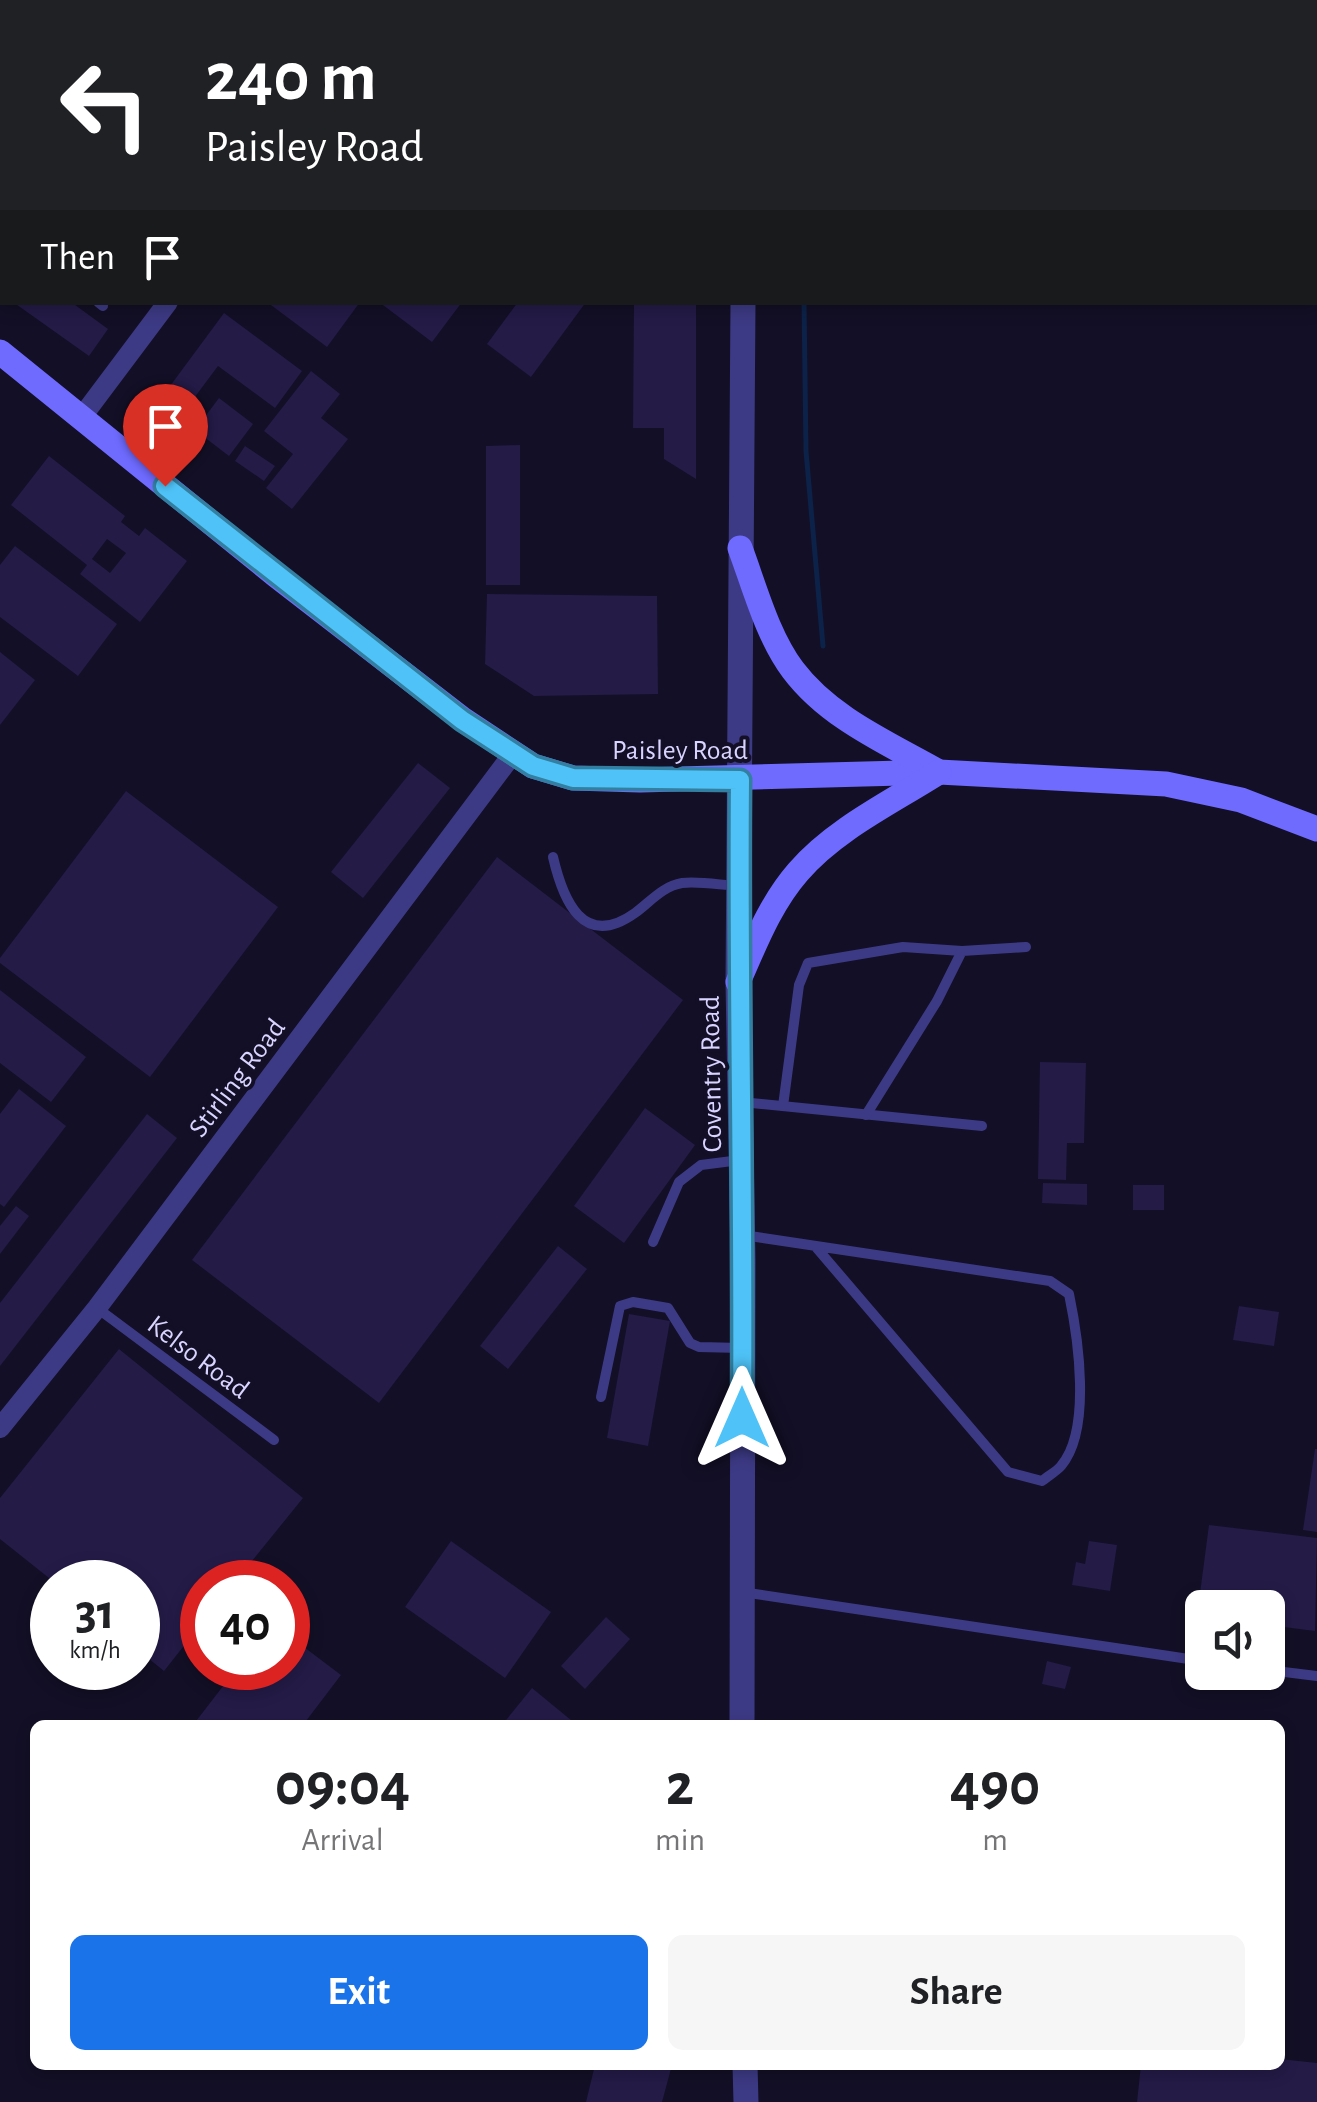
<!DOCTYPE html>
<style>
:root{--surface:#fff;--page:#f6f6f6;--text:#202124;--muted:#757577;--accent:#1a73e8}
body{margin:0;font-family:"Alegreya Sans",sans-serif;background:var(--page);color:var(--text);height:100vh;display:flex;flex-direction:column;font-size:38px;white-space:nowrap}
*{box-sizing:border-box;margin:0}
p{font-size:32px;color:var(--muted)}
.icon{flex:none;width:55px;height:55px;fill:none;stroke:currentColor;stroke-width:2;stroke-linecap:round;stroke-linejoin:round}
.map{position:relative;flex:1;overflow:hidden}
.details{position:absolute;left:30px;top:1720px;width:1255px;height:350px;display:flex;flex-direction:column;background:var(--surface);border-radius:15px;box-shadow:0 5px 15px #0003}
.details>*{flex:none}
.top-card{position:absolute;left:0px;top:0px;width:1318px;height:305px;box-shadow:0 5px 15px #0003;background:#202124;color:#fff;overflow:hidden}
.buttons{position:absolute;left:1185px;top:1590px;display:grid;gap:20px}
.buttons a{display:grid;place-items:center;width:100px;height:100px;border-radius:15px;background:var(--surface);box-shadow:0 5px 15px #0003;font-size:50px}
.speed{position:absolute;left:30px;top:1560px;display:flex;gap:20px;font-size:50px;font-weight:700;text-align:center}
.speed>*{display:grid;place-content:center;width:130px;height:130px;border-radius:50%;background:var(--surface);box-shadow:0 5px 15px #0003;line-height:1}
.speed small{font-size:25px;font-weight:400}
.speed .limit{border:15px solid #d22;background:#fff;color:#111}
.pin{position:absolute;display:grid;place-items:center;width:85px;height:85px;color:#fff;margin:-102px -42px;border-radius:50% 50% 50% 0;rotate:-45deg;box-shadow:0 0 10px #0007}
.pin .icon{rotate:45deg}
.me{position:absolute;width:110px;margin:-55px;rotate:0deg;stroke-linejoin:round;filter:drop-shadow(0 0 8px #0008)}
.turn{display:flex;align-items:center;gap:35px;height:210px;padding:0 40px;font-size:45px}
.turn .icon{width:130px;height:130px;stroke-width:2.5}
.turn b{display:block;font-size:70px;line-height:85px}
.then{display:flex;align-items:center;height:95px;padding:0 40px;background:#0003;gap:20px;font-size:38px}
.eta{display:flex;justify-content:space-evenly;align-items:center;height:170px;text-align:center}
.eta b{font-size:60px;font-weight:700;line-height:70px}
.cta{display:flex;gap:20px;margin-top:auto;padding:20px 40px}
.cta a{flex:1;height:115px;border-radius:15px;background:var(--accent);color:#fff;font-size:40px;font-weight:700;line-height:115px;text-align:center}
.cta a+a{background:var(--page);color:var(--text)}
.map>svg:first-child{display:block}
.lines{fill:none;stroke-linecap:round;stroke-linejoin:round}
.stream{stroke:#0c2248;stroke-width:5}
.building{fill:#241b47;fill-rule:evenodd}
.service{stroke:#3d3a85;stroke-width:10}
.minor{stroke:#3d3a85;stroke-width:20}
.tertiary{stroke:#3d3a85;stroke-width:25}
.secondary{stroke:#6f6bff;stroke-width:25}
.route-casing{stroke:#337fa1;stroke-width:25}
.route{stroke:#4fc3f7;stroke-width:18}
.labels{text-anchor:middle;stroke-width:8;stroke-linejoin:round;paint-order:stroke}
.street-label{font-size:28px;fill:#d9d4ff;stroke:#130f26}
</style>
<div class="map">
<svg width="1317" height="2102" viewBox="0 0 1317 2102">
<rect width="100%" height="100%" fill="#130f26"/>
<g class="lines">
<!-- stream -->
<g class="stream">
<polyline points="801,0 801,2"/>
<polyline points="804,302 806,451 823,646"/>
</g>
</g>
<!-- building -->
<g class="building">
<polygon points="13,302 71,302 108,329 89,356"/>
<polygon points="267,302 360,302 327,347"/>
<polygon points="379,302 462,302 432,342"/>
<polygon points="518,302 586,302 531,377 487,344"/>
<polygon points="634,302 696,302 696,479 664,459 664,428 633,428"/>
<polygon points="224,313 302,371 275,408 218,366 177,421 156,405"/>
<polygon points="311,371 340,394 321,418 348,439 292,509 266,488 293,454 264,431"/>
<polygon points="219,398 253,424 229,456 195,430"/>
<polygon points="520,445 520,585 486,585 486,446"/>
<polygon points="245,446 275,466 264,481 235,461"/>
<path d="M49,456L125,516L121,522L139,536L145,528L187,561L140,622L80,574L87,565L11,505ZM107,539L126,553L110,573L92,559Z"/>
<polygon points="15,546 117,624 78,676 0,617 0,565"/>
<polygon points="487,594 657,596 658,694 534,696 485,664"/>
<polygon points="0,652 35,680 0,725"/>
<polygon points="418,763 450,788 363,898 331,872"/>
<polygon points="126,791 278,907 150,1077 0,963 0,958"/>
<polygon points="497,857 683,1000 379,1403 192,1260"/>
<polygon points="0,990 86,1057 51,1102 0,1063"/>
<polygon points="1040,1062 1086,1063 1084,1143 1067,1143 1066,1180 1038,1179"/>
<polygon points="19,1089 66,1126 4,1207 0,1204 0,1114"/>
<polygon points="645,1108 695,1145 624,1243 574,1206"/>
<polygon points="147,1114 177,1138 0,1366 0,1303"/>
<polygon points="1043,1183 1087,1184 1087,1205 1042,1203"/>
<rect x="1133" y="1185" width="31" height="25"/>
<polygon points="16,1206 29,1216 0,1254 0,1226"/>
<polygon points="558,1246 587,1269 508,1369 480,1346"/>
<polygon points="1239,1306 1279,1312 1274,1346 1233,1340"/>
<polygon points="629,1314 670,1321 648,1446 607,1438"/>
<polygon points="119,1349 303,1498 235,1582 202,1582 202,1623 164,1671 138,1650 138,1582 54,1582 0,1539 0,1498"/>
<polygon points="1315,1449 1317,1449 1317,1532 1303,1530"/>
<polygon points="1209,1525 1317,1538 1315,1631 1268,1625 1268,1608 1202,1608 1202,1617 1197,1616"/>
<polygon points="451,1541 551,1612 505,1678 405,1607"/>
<polygon points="1089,1541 1117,1545 1110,1591 1072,1585 1076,1562 1085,1564"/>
<polygon points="606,1617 630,1639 585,1689 561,1666"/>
<polygon points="288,1635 341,1675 303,1725 193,1725 237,1668 288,1668"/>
<polygon points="1047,1661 1071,1667 1065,1689 1042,1684"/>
<polygon points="532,1688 577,1725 502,1725"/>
<polygon points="1280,2059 1317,2063 1317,2102 1137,2102 1141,2065 1280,2065"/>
<polygon points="595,2065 672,2065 662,2102 586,2102"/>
</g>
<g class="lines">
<!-- service -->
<g class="service">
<polyline points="0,50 2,51"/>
<polyline points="0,115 2,111"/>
<polyline points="0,226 2,228"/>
<polyline points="98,302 103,306"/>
<path d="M553,857C563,900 583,950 635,913C650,902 663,886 682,883C699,881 720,885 738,886"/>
<polyline points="741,1102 982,1126"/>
<polyline points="783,1106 799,985 808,963 903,947 962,951"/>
<polyline points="866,1115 937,1001 962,951 1026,947"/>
<path d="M743,1235L1050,1281L1069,1294C1078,1337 1092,1430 1061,1466C1057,1471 1048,1476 1042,1481L1008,1472L815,1246"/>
<polyline points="653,1242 679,1182 701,1165 740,1160"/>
<polyline points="97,1308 274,1440"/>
<polyline points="601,1397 620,1306 633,1302 668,1308 690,1343 699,1347 741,1348"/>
<polyline points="742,1592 1202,1661"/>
<polyline points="1268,1670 1317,1676"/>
</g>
<!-- minor -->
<g class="minor">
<polyline points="396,2 398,0"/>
<polyline points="81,418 168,302"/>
<polyline points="0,1428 97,1308 512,755"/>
</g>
<!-- tertiary -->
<g class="tertiary">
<polyline points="738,0 738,2"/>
<polyline points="742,1725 743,1260 738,982 743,302"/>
<polyline points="745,2065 746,2102"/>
</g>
<!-- secondary -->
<g class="secondary">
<polyline points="0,352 277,576 462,719 533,766 573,778 640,780 939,772 1166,784 1241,800 1317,829"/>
<path d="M740,548C755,588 767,635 793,670C829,718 888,743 939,772"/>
<path d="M738,982C755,944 770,904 798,872C835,829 892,802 939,772"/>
</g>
</g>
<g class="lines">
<!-- route casing -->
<g class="route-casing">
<path id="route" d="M165,486L462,720L533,766L573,778L740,780C738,992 744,1205 742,1418"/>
</g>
<!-- route -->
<use href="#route" class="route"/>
</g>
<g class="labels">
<!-- street labels -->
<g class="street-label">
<text x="680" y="759">Paisley Road</text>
<text transform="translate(710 1074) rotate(-91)" y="10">Coventry Road</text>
<text transform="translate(236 1077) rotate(-53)" y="10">Stirling Road</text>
<text transform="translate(199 1356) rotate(37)" y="10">Kelso Road</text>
</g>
</g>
</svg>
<div class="buttons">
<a><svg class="icon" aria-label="sound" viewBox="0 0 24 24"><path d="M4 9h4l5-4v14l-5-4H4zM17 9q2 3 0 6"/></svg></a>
</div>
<div class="speed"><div>31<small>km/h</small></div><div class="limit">40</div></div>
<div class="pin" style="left:165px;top:486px;background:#d93025"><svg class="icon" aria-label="arrive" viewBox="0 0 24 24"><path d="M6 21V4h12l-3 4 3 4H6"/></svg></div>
<svg class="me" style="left:742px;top:1418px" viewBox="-20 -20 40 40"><path d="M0-17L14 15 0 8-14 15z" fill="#4fc3f7" stroke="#fff" stroke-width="4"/></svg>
<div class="top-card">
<div class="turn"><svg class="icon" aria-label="left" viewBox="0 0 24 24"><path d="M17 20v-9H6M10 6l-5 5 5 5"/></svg><div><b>240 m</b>Paisley Road</div></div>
<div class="then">Then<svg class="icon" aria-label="arrive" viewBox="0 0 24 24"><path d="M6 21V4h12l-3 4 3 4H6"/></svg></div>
</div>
<section class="details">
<div class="eta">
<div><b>09:04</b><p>Arrival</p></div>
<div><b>2</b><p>min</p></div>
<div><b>490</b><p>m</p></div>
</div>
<div class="cta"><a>Exit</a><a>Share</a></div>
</section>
</div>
